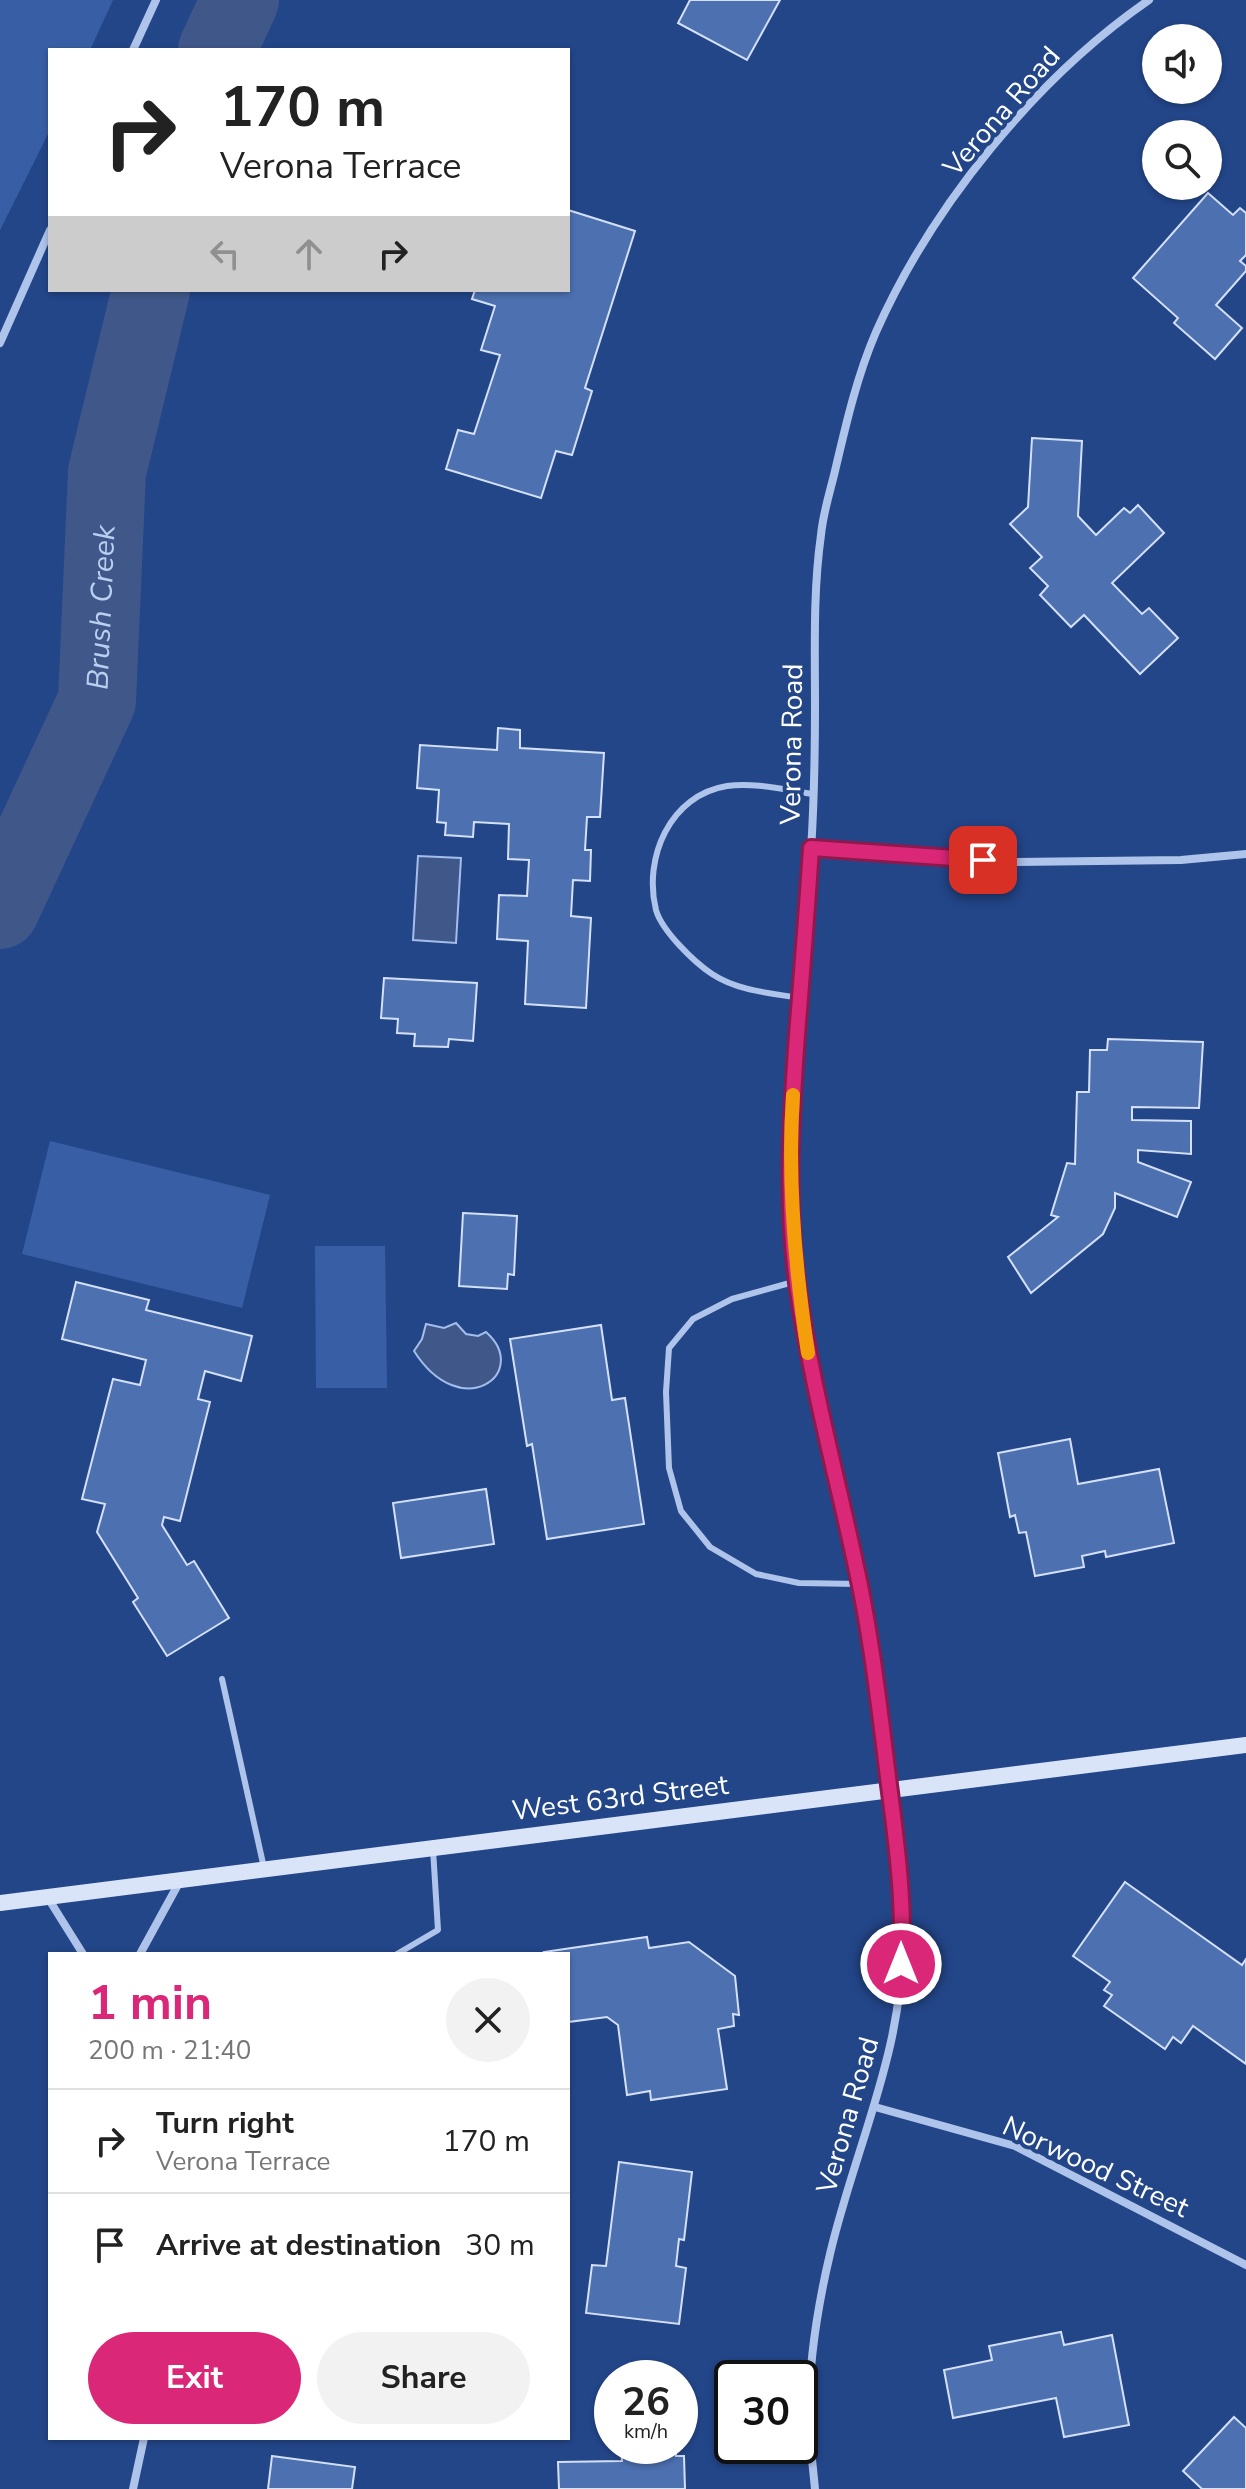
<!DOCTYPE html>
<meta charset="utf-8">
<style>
:root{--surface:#fff;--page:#f2f2f2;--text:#222;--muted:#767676;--line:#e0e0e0;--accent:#db2777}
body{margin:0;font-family:"Nunito Sans",sans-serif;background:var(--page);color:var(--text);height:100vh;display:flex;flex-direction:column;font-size:30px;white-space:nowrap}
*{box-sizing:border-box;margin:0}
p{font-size:26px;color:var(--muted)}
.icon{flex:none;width:44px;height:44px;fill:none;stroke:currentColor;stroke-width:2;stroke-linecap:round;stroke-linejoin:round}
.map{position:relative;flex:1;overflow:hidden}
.sheet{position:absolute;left:48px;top:1952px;width:522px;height:488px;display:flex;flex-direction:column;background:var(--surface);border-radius:0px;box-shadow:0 2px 6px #0004}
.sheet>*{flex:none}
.top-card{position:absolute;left:48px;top:48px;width:522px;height:244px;border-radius:0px;box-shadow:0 2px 6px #0004;background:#fff;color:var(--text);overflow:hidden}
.buttons{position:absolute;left:1142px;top:24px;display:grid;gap:16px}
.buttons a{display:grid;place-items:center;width:80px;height:80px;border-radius:50%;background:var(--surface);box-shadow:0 2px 6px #0004;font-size:40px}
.speed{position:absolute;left:594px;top:2360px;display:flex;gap:16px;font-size:40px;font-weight:700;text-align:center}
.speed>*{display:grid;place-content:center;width:104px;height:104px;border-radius:50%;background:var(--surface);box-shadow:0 2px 6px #0004;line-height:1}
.speed small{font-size:20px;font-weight:400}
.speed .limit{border:4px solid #111;border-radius:12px;background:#fff;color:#111}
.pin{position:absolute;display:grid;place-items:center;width:68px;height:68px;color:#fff;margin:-34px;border-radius:16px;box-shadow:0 4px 12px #0006}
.me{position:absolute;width:88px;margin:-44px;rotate:0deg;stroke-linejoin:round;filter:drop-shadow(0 0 6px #0008)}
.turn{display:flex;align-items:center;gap:28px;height:168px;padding:0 40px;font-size:36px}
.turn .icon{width:104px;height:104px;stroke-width:2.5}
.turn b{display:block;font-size:56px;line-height:68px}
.lanes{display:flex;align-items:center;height:76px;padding:0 40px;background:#0003;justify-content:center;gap:40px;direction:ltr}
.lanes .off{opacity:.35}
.round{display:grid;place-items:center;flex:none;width:84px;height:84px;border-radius:42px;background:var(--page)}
.head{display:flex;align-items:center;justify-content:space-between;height:136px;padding:0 40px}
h1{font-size:48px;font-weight:700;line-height:60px;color:var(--accent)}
.button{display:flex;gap:16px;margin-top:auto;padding:16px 40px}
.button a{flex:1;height:92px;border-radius:48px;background:var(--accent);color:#fff;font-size:32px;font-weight:700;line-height:92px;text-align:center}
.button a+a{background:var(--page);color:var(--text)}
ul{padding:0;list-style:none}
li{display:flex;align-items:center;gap:24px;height:104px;padding:0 40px;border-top:2px solid var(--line)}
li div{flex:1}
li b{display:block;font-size:30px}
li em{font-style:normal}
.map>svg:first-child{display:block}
.green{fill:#385fa5}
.water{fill:#405889;stroke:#a3beeb;stroke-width:2}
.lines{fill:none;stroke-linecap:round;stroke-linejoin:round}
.river{stroke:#405889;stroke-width:78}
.building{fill:#4c70b0;stroke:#d4e0f7;stroke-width:2}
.service{stroke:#afc4ea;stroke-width:6}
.minor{stroke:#afc4ea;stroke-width:8}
.secondary{stroke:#dae4f8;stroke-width:16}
.route-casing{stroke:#8e194d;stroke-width:20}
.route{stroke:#db2777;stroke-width:14}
.slow{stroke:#f59e0b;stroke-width:14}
.labels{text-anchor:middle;stroke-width:8;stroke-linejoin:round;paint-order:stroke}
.street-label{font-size:28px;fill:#fff;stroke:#234689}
.water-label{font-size:30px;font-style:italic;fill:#bbcff1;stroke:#234689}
</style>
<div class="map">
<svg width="1246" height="2489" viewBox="0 0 1246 2489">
<rect width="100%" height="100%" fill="#234689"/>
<!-- green -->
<g class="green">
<polygon points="0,0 113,0 90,50 50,50 50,130 0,230"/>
<polygon points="50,1141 270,1195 242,1308 22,1254"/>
<polygon points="315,1246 385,1246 387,1388 316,1388"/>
</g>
<!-- water -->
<g class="water">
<polygon points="418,856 461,858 456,943 413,940"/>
<path d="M456,1323L466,1334L478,1336L486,1332C532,1373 461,1425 414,1351L422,1339L426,1324L444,1328Z"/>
</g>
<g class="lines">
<!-- river -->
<g class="river">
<polyline points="217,50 240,0"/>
<path id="s1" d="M0,910L97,701L107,472L151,290"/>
</g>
</g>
<!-- building -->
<g class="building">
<polygon points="690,0 780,0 747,60 678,23"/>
<polygon points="1208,193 1233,215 1240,208 1246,213 1246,255 1240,261 1246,266 1246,271 1216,305 1242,328 1215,359 1174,323 1178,318 1133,278"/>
<polygon points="568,210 635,231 585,388 592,391 572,455 556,451 541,498 446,469 458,430 474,434 500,355 481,350 495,306 472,299 475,290 568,290"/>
<polygon points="1032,438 1082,441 1078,516 1096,535 1124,508 1130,513 1138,505 1164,533 1112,583 1142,614 1149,608 1178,638 1140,674 1084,615 1071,627 1040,595 1048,586 1030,568 1042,557 1010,524 1028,507"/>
<polygon points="498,728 520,730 520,748 604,753 600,817 587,817 585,850 591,850 590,881 573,880 571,916 591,918 586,1008 525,1004 528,941 497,939 499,895 527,896 529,860 508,859 509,824 474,822 473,837 445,835 446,823 437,822 439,790 417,788 420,745 497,750"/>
<polygon points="384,978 477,983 473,1041 449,1039 448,1047 414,1046 415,1034 397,1033 398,1019 381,1018"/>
<polygon points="1108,1039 1203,1042 1199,1108 1132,1107 1132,1120 1191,1121 1191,1154 1138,1150 1138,1162 1191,1182 1177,1217 1115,1193 1115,1208 1103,1234 1031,1293 1008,1257 1058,1217 1051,1215 1067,1163 1075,1164 1077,1092 1089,1092 1090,1050 1107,1050"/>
<polygon points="463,1213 517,1216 514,1275 508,1274 507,1289 459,1286"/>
<polygon points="76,1282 149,1300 146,1310 252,1336 241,1381 205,1371 198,1399 210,1402 180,1521 164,1517 162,1525 187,1565 194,1561 229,1618 167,1656 133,1602 138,1598 97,1532 105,1504 82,1499 113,1379 140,1385 146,1360 62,1339"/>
<polygon points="601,1325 612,1400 625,1398 644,1524 547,1539 532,1444 527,1446 510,1339"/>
<polygon points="1070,1439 1078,1484 1159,1469 1174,1543 1106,1557 1105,1551 1082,1556 1084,1567 1035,1576 1026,1532 1019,1533 1015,1515 1010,1517 998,1453"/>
<polygon points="486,1489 494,1544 401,1558 393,1503"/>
<polygon points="1125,1882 1242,1965 1246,1959 1246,2064 1193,2026 1181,2043 1173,2037 1165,2049 1104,2006 1112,1995 1104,1990 1110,1982 1073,1956"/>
<polygon points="647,1937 649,1948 689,1942 735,1976 739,2015 733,2014 734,2026 718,2029 727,2089 651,2100 650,2091 627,2095 618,2025 607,2017 568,2022 568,1954 545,1954 544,1952"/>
<polygon points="619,2162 692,2172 684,2240 679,2239 676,2266 686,2268 679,2324 586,2313 592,2265 606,2266"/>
<polygon points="1061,2332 1064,2345 1112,2335 1129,2425 1064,2437 1056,2398 953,2418 944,2370 992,2360 989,2346"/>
<polygon points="1234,2417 1246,2428 1246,2489 1202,2489 1183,2471"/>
<polygon points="621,2446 676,2446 676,2456 684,2456 685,2489 559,2489 558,2462 622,2461"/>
<polygon points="272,2456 355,2467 352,2489 268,2489"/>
</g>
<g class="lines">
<!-- service -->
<g class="service">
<path d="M800,998C770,993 738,991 712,974C694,962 662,931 656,910C643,858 670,795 727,786C755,782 785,790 813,794"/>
<polyline points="797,1281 732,1299 693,1319 669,1348 666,1392 669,1468 681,1511 710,1547 756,1574 799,1583 859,1584"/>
<polyline points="222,1679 264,1868"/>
<polyline points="397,1954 438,1930 433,1849"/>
</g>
<!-- minor -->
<g class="minor">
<polyline points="133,50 156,0"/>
<polyline points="0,343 50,230"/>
<polyline points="811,848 1011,862 1181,860 1246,854"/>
<polyline points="48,1898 83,1954"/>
<polyline points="140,1954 180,1881"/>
<polyline points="875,2107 1015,2146 1246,2265"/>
<polyline points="133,2489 144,2438"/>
<path d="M815,2489C813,2467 810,2445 809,2423C808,2367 817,2309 830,2254C855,2147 906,2046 902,1934C898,1813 880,1687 857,1568C838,1474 810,1381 797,1285C779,1141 803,995 811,851C814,803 815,754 815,706C815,649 813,591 821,535C823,513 830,492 835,471C846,424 857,376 876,332C932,206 1036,78 1149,0"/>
</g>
<!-- secondary -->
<polyline class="secondary" points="0,1903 1246,1745"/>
</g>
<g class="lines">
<!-- route casing -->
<g class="route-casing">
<path id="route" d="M901,1964C905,1902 896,1839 888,1777C879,1705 871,1633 855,1562C835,1469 810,1378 797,1283C786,1202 791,1117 797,1035C802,973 807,911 811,848L983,860"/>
</g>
<!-- route -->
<use href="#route" class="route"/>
<!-- slow -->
<path class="slow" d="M793,1095C787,1181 795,1268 808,1353"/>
</g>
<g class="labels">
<!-- street labels -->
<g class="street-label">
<text transform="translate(1001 111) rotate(-49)" y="10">Verona Road</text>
<text transform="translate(791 744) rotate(-89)" y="10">Verona Road</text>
<text transform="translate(620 1797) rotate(-7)" y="10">West 63rd Street</text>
<text transform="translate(847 2115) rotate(-74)" y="10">Verona Road</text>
<text transform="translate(1096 2166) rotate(25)" y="10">Norwood Street</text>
</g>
<!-- water labels -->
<g class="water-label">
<text dy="10" stroke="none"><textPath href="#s1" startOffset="324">Brush Creek</textPath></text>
</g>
</g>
</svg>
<div class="buttons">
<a><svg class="icon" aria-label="sound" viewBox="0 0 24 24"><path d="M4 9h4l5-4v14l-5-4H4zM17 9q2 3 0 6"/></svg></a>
<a><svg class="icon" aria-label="search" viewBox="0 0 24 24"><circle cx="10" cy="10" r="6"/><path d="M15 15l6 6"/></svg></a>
</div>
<div class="speed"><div>26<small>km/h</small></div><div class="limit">30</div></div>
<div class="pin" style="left:983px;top:860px;background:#d93025"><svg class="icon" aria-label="arrive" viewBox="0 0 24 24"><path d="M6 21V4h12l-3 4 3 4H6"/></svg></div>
<svg class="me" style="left:901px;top:1964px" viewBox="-20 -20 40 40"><circle r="17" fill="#db2777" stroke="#fff" stroke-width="3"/><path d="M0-11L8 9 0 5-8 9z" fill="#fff"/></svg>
<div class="top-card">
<div class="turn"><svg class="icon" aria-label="right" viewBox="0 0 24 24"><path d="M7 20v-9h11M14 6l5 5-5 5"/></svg><div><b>170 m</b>Verona Terrace</div></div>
<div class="lanes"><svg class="icon off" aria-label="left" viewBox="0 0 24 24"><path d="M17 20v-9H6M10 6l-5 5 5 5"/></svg><svg class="icon off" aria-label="ahead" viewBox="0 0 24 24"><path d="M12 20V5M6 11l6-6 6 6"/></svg><svg class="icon" aria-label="right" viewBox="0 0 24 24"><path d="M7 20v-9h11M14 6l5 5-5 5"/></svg></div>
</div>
<section class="sheet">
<div class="head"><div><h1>1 min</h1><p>200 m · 21:40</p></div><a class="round"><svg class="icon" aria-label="close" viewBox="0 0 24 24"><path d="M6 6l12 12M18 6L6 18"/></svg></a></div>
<ul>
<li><svg class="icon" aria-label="right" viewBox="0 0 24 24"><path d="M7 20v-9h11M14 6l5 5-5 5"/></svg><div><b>Turn right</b><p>Verona Terrace</p></div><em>170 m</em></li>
<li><svg class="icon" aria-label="arrive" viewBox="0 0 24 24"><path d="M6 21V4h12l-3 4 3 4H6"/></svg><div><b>Arrive at destination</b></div><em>30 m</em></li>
</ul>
<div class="button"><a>Exit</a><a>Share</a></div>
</section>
</div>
